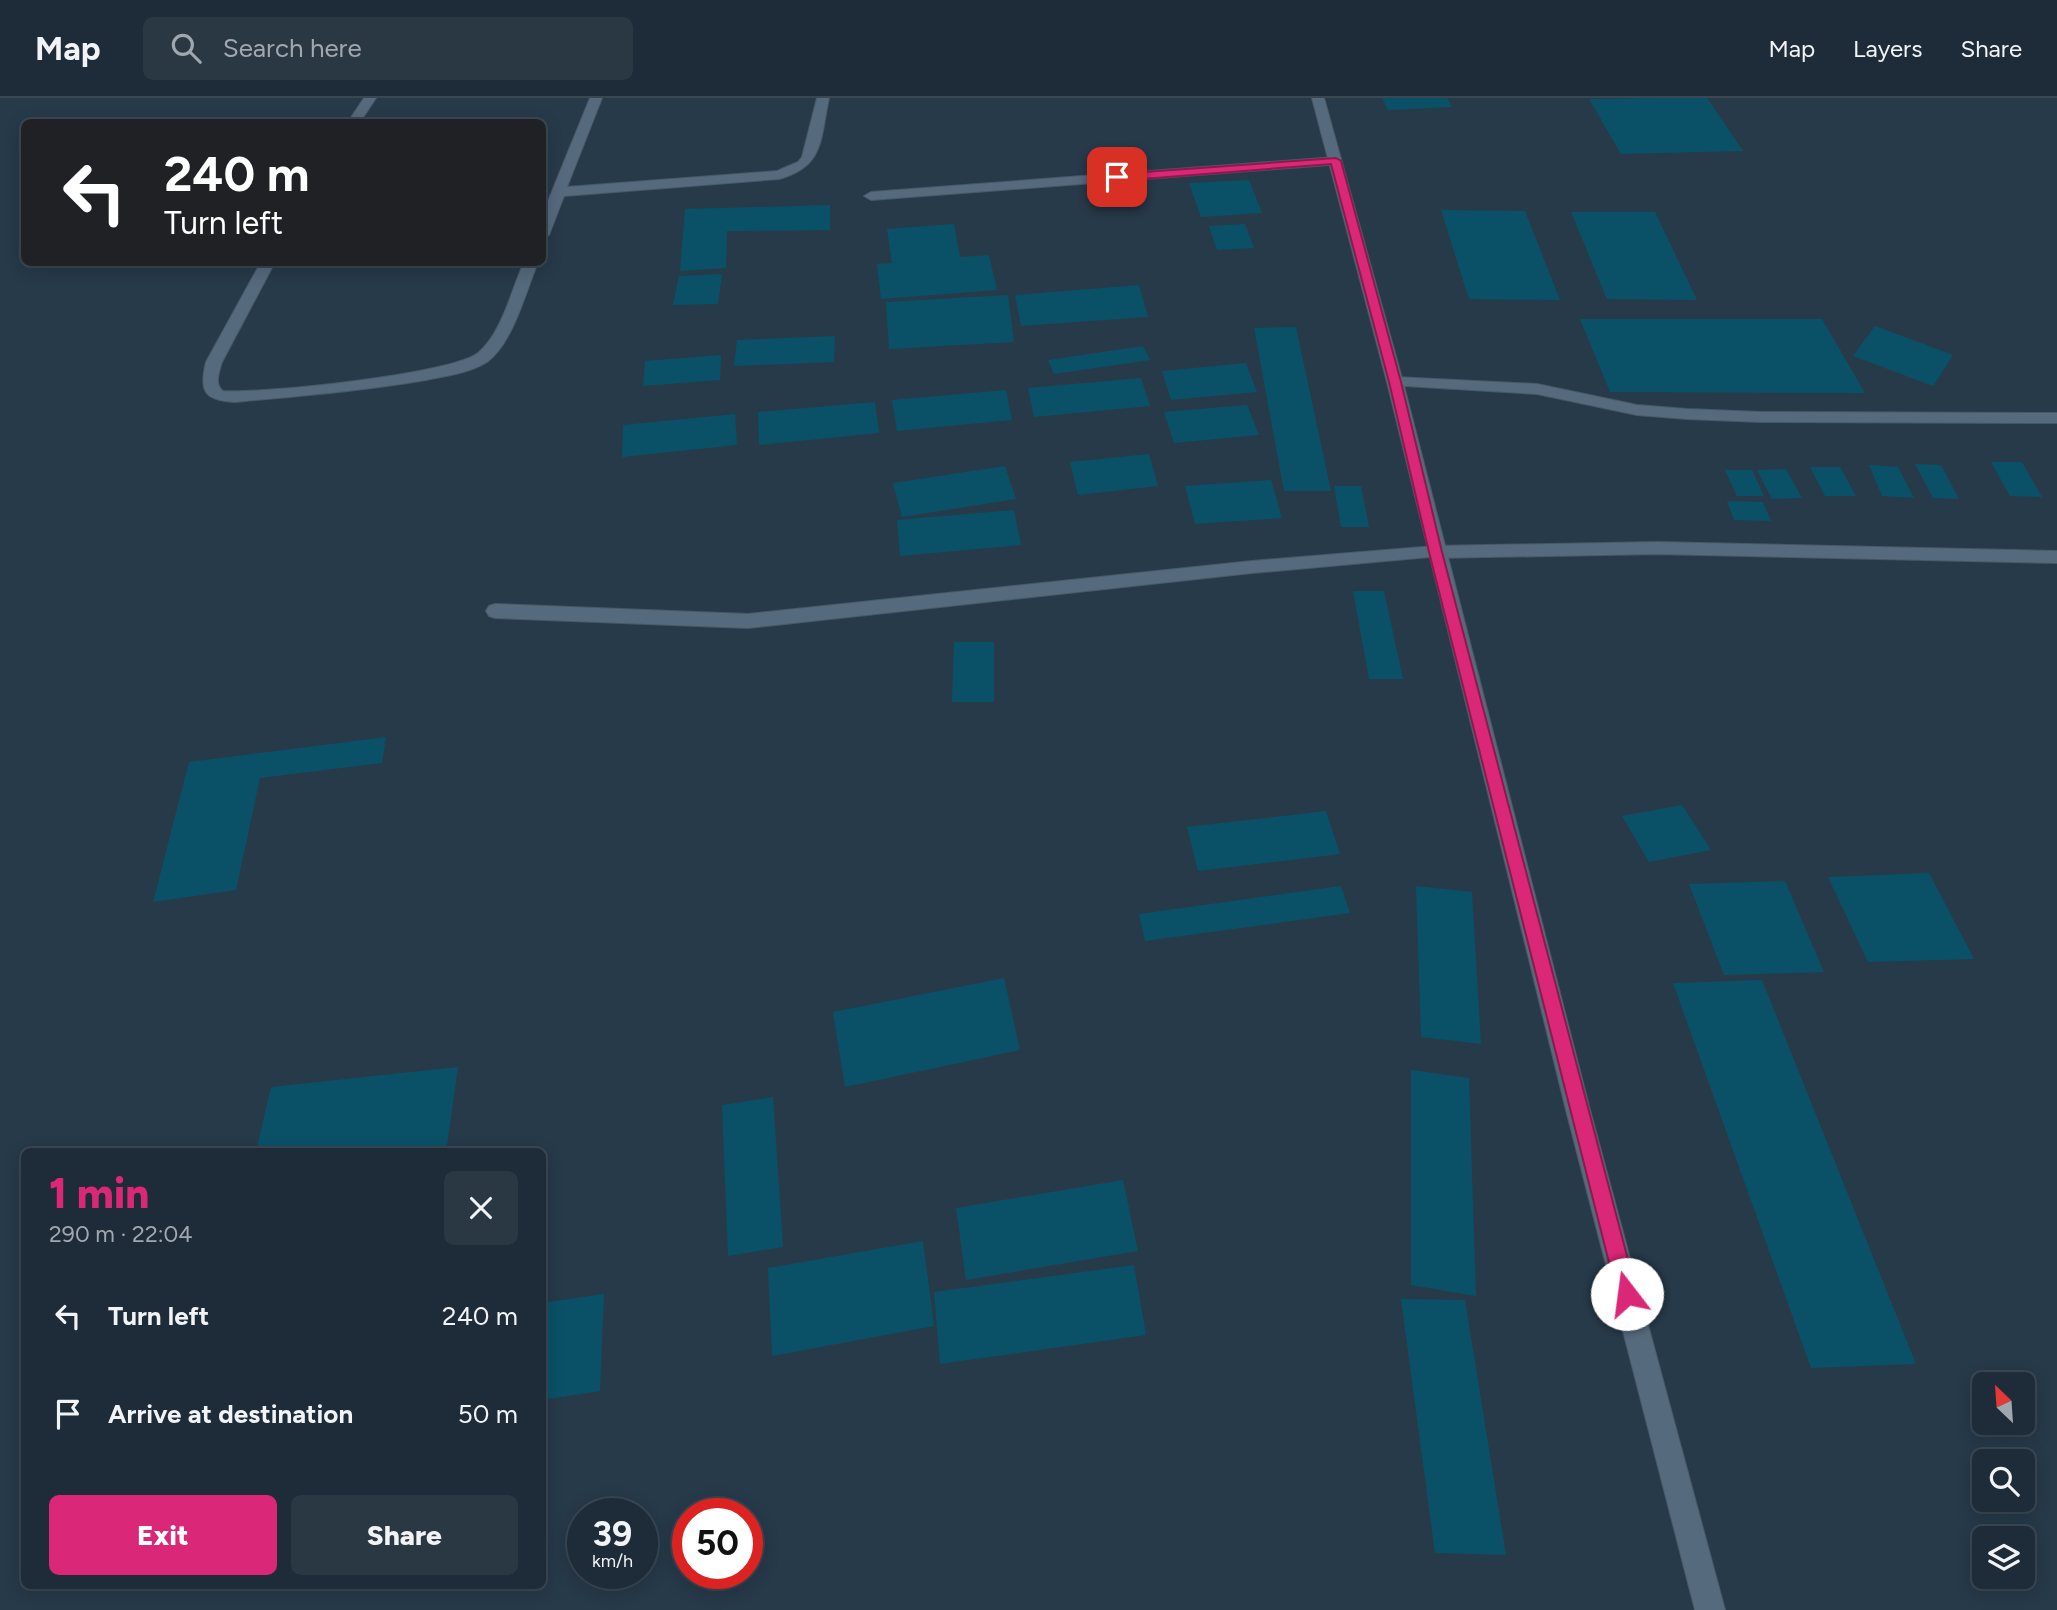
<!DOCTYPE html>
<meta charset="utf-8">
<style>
:root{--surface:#1d2c38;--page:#2a3843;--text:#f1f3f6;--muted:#a0a7ae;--line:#3b4853;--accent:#db2777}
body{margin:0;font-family:Figtree,sans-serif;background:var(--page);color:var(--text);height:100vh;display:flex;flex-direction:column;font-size:26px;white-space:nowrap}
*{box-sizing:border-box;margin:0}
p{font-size:23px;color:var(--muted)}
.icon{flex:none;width:38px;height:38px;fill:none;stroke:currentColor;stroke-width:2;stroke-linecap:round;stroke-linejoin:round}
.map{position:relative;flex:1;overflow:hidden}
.panel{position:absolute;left:21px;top:1050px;width:525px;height:441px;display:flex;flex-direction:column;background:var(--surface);border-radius:10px;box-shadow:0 4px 18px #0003,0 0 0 2px var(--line)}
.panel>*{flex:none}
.guide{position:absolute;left:21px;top:21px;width:525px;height:147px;border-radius:10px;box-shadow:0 4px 18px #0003,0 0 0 2px var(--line);background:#202124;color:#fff;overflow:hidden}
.needle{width:46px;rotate:335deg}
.tools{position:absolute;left:1972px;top:1274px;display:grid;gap:14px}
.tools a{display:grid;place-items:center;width:63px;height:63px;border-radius:10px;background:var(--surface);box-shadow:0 4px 18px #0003,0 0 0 2px var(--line);font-size:35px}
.speed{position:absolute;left:567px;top:1400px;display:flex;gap:14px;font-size:35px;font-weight:700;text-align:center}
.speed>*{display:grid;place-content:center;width:91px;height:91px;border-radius:50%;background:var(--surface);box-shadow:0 4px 18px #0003,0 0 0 2px var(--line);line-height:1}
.speed small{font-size:18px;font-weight:400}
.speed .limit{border:10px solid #d22;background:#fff;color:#111}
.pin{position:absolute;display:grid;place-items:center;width:60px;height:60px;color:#fff;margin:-30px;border-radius:14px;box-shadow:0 4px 10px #0006}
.me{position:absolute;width:77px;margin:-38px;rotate:345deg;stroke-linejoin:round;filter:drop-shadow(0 0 5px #0008)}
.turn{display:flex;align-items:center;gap:24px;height:147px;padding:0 28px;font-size:32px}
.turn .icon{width:91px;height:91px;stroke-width:2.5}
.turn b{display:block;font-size:49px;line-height:60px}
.round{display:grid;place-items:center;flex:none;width:74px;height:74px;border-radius:10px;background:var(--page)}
.headline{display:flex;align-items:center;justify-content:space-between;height:119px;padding:0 28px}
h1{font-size:42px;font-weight:800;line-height:52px;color:var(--accent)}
.action{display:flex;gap:14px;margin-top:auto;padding:14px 28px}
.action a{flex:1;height:80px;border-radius:10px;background:var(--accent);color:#fff;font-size:28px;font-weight:800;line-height:80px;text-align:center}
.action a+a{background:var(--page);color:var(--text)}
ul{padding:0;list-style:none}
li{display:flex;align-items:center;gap:21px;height:98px;padding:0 28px}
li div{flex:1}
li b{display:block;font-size:26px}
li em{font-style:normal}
header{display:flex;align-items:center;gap:42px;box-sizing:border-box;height:98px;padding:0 35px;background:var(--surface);border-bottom:2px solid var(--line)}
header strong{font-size:33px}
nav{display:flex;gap:38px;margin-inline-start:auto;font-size:24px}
.search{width:490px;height:63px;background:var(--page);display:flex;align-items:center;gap:18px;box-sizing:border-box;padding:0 24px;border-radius:10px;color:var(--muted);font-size:26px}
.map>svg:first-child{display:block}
.building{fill:#0a5167}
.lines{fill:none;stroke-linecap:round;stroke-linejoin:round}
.service-casing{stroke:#495866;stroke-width:2}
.minor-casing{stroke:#495866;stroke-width:2}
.secondary-casing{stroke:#495866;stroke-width:2}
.service{fill:#566a7d;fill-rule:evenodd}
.minor{fill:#566a7d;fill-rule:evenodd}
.secondary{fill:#566a7d;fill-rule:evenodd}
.route{fill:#db2777;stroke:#8e194d;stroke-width:2}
</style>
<header>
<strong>Map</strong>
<div class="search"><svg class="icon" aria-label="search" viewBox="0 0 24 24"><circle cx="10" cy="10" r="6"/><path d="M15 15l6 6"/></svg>Search here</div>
<nav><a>Map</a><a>Layers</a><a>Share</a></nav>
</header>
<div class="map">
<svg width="2057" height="1512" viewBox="0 0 2057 1512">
<rect width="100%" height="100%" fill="#273a4a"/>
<!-- building -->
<g class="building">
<polygon points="1382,0 1447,0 1452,9 1388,12"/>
<polygon points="1650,0 1707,0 1743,53 1621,56 1589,1"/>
<polygon points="1249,82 1262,115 1201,119 1189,85"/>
<polygon points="830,107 830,132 727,133 726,170 680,173 685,111"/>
<polygon points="1441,112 1525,113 1560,202 1469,201"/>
<polygon points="1571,114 1655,114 1697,202 1607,201"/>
<polygon points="954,126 960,159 989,157 997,192 881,201 877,166 892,165 887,131"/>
<polygon points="1245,126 1254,150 1217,152 1209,128"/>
<polygon points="722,176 718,206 673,207 679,178"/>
<polygon points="1139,187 1148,219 1021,228 1015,197"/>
<polygon points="1008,197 1014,244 889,251 886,204"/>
<polygon points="1580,221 1822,221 1865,295 1610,294"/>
<polygon points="1875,228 1953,257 1933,288 1853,258"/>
<polygon points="1296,229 1331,393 1284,393 1254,230"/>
<polygon points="835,238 834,264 734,268 737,242"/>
<polygon points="1143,248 1150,262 1054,276 1048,262"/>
<polygon points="721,257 720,282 643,288 645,263"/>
<polygon points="1246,265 1257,294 1171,302 1162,273"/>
<polygon points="1141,280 1150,308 1034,319 1028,290"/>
<polygon points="1006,292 1012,322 897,333 892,302"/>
<polygon points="875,304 879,335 759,347 758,314"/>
<polygon points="1247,307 1259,337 1174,345 1164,314"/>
<polygon points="735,316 737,347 622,359 623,327"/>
<polygon points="1149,356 1158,388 1078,397 1070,364"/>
<polygon points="1991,364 2022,364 2042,399 2010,398"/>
<polygon points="1915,366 1941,367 1959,401 1933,400"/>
<polygon points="1869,367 1898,369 1914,400 1882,398"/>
<polygon points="1005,368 1016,401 902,419 893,385"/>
<polygon points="1810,369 1840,369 1856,398 1825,398"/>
<polygon points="1786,371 1802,400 1772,401 1757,372"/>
<polygon points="1725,372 1752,372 1764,398 1737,398"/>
<polygon points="1271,382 1282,420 1195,426 1185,388"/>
<polygon points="1334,388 1361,388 1369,429 1341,429"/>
<polygon points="1727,403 1763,404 1771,423 1734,422"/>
<polygon points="1014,412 1021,447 900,458 897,422"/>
<polygon points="1353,493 1384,493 1403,581 1369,581"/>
<polygon points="954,544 994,544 994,604 952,604"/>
<polygon points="386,639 382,665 260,680 236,792 153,804 189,664"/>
<polygon points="1682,707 1711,752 1649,764 1622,718"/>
<polygon points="1326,713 1340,756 1198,773 1187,729"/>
<polygon points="1929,775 1974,861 1868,864 1828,779"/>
<polygon points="1785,783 1824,874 1724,877 1689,786"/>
<polygon points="1341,788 1350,815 1145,843 1139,816"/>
<polygon points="1416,788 1472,794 1481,946 1421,939"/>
<polygon points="1004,880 1020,952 845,989 833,914"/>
<polygon points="1762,882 1916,1266 1811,1270 1673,885"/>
<polygon points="458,969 446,1054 256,1054 271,989"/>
<polygon points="1411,972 1469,980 1476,1198 1411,1187"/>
<polygon points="773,999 783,1149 728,1158 722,1007"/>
<polygon points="1123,1082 1138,1153 966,1182 956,1110"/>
<polygon points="923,1143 934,1228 772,1258 768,1170"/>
<polygon points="1134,1167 1146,1237 940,1266 934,1194"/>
<polygon points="604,1196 600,1293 542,1302 542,1205"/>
<polygon points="1401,1201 1465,1202 1506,1457 1435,1455"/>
</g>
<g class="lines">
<!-- service casing -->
<g class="service-casing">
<g id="service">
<polygon points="1336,59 1341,60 1341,66 871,102 864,98 871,94"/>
<polygon points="1435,448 1441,450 1444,454 1441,458 1252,475 748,530 495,520 489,518 486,513 489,508 495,506 748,516 1252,463"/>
</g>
</g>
<!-- minor casing -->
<g class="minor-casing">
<g id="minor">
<polygon points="364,0 376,0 360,24 348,24"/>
<path d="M590,0H602L567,89L777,73L798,64L802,59L817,0H829C820,41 825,68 779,81L564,98L549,137L542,141V118Z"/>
<path d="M261,164H275L222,264C219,274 214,286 223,293C262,296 452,276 478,255C502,235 511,193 524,164H538C526,193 513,245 487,264C470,275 445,278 426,282C362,293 298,298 234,304C204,302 199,293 206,264Z"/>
<polygon points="1395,279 1537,286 1637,307 1687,311 1761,314 2057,315 2057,325 1761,324 1687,321 1637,317 1537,296 1389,287 1387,284 1389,281"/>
<polygon points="1657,444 2057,453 2057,465 1657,456 1435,460 1426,454 1435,448"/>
</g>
</g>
<!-- secondary casing -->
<g class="secondary-casing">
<polygon id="secondary" points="1312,0 1324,0 1403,284 1590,1012 1725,1512 1695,1512 1566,1012 1387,284"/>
</g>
<!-- service -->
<use href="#service" class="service"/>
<!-- minor -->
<use href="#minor" class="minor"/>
<!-- secondary -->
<use href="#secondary" class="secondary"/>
</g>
<!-- route -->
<polygon class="route" points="1336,60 1341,63 1401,284 1442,454 1637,1196 1634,1203 1627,1206 1620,1203 1617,1196 1429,454 1389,284 1331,66 1117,83 1112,79 1117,76"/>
</svg>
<div class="tools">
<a><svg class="needle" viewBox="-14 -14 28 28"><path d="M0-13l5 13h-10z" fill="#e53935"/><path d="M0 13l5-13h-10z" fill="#a0a7ae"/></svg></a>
<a><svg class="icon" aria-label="search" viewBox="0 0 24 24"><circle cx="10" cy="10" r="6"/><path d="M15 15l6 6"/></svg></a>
<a><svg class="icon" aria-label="layers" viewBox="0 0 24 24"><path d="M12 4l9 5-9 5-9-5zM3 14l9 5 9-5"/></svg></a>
</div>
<div class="speed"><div>39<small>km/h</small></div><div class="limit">50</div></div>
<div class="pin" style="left:1117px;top:79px;background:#d93025"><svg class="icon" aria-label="arrive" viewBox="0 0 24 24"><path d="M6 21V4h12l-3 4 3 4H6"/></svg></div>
<svg class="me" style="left:1627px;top:1196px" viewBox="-20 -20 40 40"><circle r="19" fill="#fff"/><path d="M0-13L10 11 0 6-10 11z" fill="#db2777"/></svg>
<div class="guide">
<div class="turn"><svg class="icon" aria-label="left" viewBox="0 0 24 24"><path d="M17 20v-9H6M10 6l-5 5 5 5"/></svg><div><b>240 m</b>Turn left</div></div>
</div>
<section class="panel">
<div class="headline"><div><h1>1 min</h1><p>290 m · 22:04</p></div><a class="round"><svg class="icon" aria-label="close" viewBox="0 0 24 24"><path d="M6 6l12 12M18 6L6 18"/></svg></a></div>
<ul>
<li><svg class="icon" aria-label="left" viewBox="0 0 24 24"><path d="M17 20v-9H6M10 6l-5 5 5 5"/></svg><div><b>Turn left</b></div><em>240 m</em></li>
<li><svg class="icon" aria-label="arrive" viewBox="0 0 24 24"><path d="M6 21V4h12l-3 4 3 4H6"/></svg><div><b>Arrive at destination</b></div><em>50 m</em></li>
</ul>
<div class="action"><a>Exit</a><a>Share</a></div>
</section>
</div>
